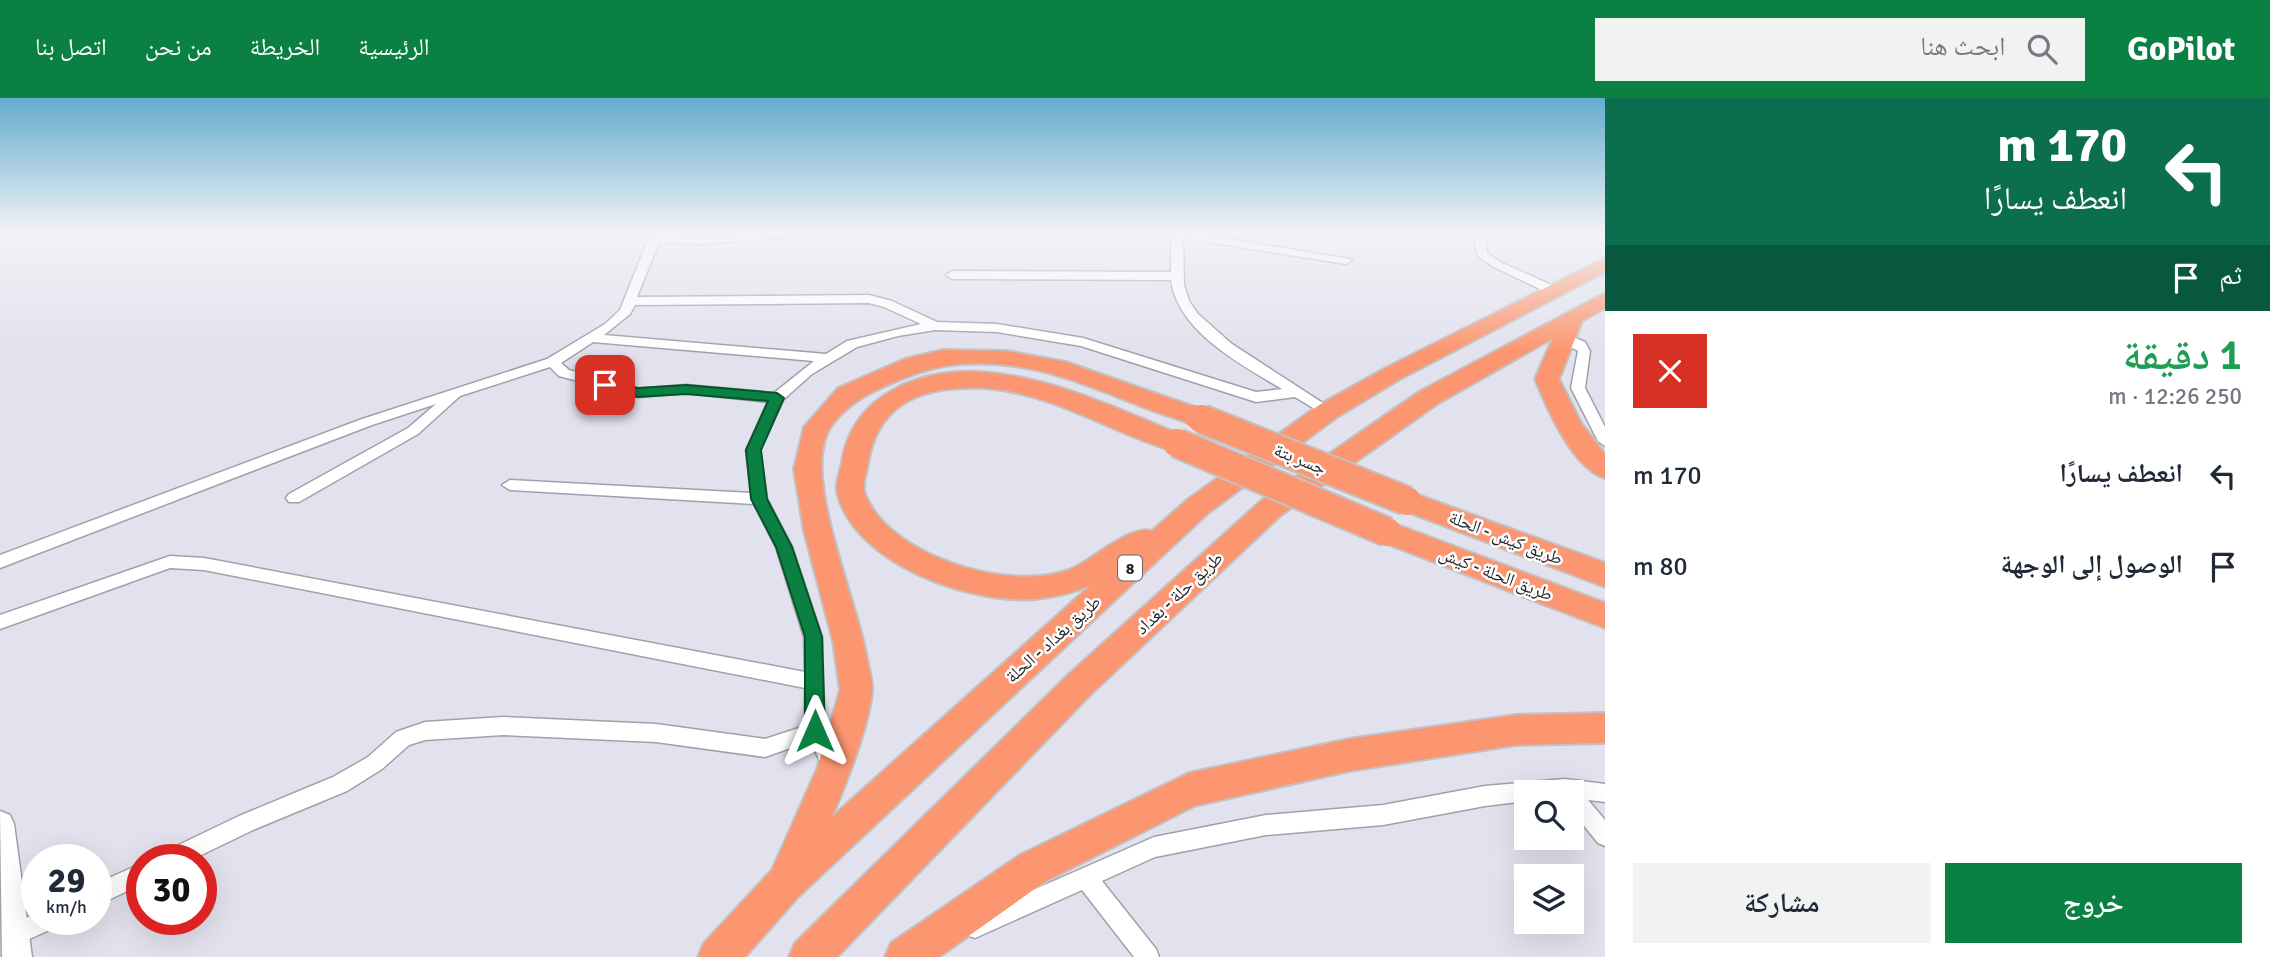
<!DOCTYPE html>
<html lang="ar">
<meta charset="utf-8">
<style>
:root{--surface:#fff;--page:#f2f2f3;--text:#1f2937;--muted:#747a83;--accent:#0b8043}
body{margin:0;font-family:Signika,"Noto Naskh Arabic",sans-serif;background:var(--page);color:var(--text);direction:rtl;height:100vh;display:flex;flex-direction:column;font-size:26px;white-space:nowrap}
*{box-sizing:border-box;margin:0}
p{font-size:23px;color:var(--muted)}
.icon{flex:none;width:38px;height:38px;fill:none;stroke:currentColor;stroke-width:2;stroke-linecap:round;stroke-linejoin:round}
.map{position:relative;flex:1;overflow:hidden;direction:ltr}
.details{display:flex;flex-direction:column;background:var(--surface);width:665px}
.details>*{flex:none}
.guide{background:#0b6e4f;color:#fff;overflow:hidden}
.fabs{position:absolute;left:1514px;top:682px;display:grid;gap:14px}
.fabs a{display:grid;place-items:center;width:70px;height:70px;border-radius:0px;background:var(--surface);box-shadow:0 7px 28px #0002;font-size:35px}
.speed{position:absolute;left:21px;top:746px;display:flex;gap:14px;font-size:35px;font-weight:700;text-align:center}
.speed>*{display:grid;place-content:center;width:91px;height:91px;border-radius:50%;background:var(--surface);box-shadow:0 7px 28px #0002;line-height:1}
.speed small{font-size:18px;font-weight:400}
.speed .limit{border:10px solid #d22;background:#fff;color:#111}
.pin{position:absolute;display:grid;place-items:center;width:60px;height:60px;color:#fff;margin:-30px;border-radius:14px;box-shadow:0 4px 10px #0006}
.me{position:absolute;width:77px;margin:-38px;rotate:0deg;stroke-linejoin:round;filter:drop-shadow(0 0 5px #0008)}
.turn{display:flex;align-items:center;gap:24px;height:147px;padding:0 28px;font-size:32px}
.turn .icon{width:91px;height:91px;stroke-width:2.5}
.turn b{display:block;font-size:49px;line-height:60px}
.then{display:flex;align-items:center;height:66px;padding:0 28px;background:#0003;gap:14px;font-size:26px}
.round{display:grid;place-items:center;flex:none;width:74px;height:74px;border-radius:0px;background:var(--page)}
.head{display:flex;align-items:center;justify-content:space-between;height:119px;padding:0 28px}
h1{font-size:42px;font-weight:600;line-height:52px;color:#1e9e55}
.button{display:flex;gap:14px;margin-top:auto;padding:14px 28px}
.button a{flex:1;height:80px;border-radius:0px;background:var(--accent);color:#fff;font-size:28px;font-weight:600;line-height:80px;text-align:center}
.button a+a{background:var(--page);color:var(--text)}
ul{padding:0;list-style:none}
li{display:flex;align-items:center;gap:21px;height:91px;padding:0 28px}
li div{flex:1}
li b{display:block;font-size:26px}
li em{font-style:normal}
header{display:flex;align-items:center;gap:42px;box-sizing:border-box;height:98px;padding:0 35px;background:var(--accent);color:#fff}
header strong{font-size:33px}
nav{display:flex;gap:38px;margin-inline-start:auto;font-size:24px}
.search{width:490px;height:63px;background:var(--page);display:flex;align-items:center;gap:18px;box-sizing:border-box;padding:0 24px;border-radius:0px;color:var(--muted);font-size:26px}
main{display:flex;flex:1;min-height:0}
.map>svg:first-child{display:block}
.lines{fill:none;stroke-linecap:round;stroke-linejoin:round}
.minor-casing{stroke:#a0a0aa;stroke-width:3}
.tertiary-casing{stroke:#a0a0aa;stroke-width:3}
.trunk-casing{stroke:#c2c2c3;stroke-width:4}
.minor{fill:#fff;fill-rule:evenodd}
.tertiary{fill:#fff;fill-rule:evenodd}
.trunk{fill:#fc9670;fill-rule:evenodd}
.trunk-bridge-far1-casing{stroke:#c2c2c3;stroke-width:24;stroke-linecap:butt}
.trunk-bridge-casing{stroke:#c2c2c3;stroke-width:32;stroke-linecap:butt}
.trunk-bridge-far1{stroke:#fc9670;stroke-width:22}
.trunk-bridge{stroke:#fc9670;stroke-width:28}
.route{fill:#0b8043;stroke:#07532c;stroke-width:2}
.labels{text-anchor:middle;stroke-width:5;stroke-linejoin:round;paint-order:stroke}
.shield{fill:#fff;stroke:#67676a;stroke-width:2}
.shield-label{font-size:16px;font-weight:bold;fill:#26262a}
.street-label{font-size:18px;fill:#26262a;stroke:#fff}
</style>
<header>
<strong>GoPilot</strong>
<div class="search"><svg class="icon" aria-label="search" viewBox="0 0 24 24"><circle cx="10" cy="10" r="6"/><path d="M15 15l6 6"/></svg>ابحث هنا</div>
<nav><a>الرئيسية</a><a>الخريطة</a><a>من نحن</a><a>اتصل بنا</a></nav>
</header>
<main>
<section class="details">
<div class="guide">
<div class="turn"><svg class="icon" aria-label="left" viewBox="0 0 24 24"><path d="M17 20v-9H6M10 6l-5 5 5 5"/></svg><div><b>170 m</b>انعطف يسارًا</div></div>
<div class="then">ثم<svg class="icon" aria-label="arrive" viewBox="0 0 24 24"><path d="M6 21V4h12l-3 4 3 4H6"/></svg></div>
</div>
<div class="head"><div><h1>1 دقيقة</h1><p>250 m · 12:26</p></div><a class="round" style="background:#d93025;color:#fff"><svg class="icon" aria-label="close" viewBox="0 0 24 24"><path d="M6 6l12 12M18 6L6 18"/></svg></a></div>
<ul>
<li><svg class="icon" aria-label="left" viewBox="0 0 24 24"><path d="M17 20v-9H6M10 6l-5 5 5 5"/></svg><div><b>انعطف يسارًا</b></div><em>170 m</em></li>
<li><svg class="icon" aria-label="arrive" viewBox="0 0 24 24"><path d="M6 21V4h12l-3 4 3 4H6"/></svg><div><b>الوصول إلى الوجهة</b></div><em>80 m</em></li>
</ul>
<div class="button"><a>خروج</a><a>مشاركة</a></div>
</section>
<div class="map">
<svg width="1605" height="859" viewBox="0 0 1605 859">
<rect width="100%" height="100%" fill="#e1e2ed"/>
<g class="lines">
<!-- minor casing -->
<g class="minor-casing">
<g id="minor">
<path d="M651,134L701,140L772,134H821L815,137L701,146L659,144L637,199L869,197L892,203L937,224L997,226L1083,240L1256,294L1282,291C1242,267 1178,234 1171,182L952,181L946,177L952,173L1171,174V134H1186L1350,161L1352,163L1346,166L1183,140L1184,187L1189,203L1198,216L1232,246L1335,313L1333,316H1323L1295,299L1256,304L1081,248L997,234L935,232L898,238L857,249L812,276L783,302L760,352L767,401L792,449L822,539L824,632L842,667L839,673L832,676L825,673L810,643L765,659L656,644L503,637L425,642L409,647L382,671L347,693L253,732L193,761H161L164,754L239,718L333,679L368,659L396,634L425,624L503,619L656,626L765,641L805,628V590L204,472L170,470L0,531V517L170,458L204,460L805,574L804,539L776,449L754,406L510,392L502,387L510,382L751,395L746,352L768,304L686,295L638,299L559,278L550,269L460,298L418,336L299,404H289L286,400L289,396L408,330L436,306L372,327L0,470V457L362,321L547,261L605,226L620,212ZM869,205L884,209L921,226L847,243L826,256L604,237L630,216L635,207ZM593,244L814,263L774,295L686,287L638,291L569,272L561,265Z"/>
<polygon points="1472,134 1484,134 1487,155 1500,164 1556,189 1556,195 1548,195 1492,168 1478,158"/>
<polygon points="1563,235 1585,244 1590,253 1585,290 1605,329 1605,348 1598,343 1571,290 1578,253 1558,242 1558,236"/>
<polygon points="1565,681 1605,686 1605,704 1588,702 1605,722 1605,748 1598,745 1572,713 1572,695 1526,695 1526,703 1485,708 1383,727 1266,737 1155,759 1102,783 1156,851 1159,859 1134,859 1082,792 975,840 967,837 964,829 967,821 1154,739 1266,717 1383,707 1485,688"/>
<polygon points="142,765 142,786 96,808 96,786"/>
<polygon points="37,815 37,821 59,821 56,829 14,848 6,845 3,837 6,829"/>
</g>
</g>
<!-- tertiary casing -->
<g class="tertiary-casing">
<polygon id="tertiary" points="0,713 10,717 14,726 32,859 2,859"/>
</g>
<!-- trunk casing -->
<g class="trunk-casing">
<g id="trunk">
<path d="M1605,160V174L1400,281L1337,319L1207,416L798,799L745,859H698L704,845L772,772L817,671L840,592L833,543L804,433L794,371L804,329L838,290L905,261L943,252L1007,253L1066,264L1203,312L1206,318L1203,324L1194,326C1131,309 1073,274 1007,267C954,262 926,269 879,291C859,300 843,311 830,330C800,377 859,506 867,561C869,571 873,583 872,593C869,629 846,685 832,719L1091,487C1073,495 1055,499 1035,501C970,506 854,466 837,394C835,384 841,373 842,363C853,297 918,271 979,274C1051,278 1120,312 1186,339L1190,345L1186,351L1177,354C1106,334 1043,287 966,290C913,291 877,311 868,365C867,375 861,386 865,396C877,429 918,453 949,464C983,477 1033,485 1069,472C1092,463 1130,426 1152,433L1187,402L1319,307L1384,271Z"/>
<path d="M1605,195V210L1582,223L1559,281L1581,325L1605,356V380C1573,371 1547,310 1535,281L1553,240L1437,306L1281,417L1090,597L837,859H789L795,845L1068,577L1261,403L1419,294Z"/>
<polygon points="1407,393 1605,465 1605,489 1397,410 1393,403 1397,396"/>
<polygon points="1387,423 1605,505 1605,530 1377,442 1373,434 1377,426"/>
<polygon points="1605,615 1605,645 1516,647 1349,673 1194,708 1046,783 939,859 885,859 891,845 1020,757 1189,675 1349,641 1516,617"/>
</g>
</g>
<!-- minor -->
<use href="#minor" class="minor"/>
<!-- tertiary -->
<use href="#tertiary" class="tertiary"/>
<!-- trunk -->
<use href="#trunk" class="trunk"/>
<!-- trunk-bridge-far1 casing -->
<g class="trunk-bridge-far1-casing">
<polyline id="trunk-bridge-far1" points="1194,318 1206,323"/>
</g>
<!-- trunk-bridge casing -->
<g class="trunk-bridge-casing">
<g id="trunk-bridge">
<polyline points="1202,321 1407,403"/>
<polyline points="1177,345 1387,434"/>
</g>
</g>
<!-- trunk-bridge-far1 -->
<use href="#trunk-bridge-far1" class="trunk-bridge-far1"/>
<!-- trunk-bridge -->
<use href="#trunk-bridge" class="trunk-bridge"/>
</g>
<!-- sky -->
<linearGradient id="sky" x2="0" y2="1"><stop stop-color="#64accd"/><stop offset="0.53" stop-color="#f2f2f7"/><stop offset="1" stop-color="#f2f2f7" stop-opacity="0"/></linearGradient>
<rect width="1605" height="254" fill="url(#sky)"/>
<!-- route -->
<polygon class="route" points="605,282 638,290 686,287 777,295 784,300 761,352 767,401 792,449 822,539 825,633 822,639 815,642 808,639 805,633 805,539 776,449 751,401 746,352 768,303 686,296 638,299 600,290 600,284"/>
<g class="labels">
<!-- shield labels -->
<rect class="shield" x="1118" y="457.5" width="24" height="25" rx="5"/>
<g class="shield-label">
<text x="1130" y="476">8</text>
</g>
<!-- street labels -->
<g class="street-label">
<text transform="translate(1300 361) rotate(22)" y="6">جسر بتة</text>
<text transform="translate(1506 440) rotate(21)" y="6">طريق كيش - الحلة</text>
<text transform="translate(1496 476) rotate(21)" y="6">طريق الحلة - كيش</text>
<text transform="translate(1179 495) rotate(-43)" y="6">طريق حلة - بغداد</text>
<text transform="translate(1053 541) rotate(-42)" y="6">طريق بغداد - الحلة</text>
</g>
</g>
</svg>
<div class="fabs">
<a><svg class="icon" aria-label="search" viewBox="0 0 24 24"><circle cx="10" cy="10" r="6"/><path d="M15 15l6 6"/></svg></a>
<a><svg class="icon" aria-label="layers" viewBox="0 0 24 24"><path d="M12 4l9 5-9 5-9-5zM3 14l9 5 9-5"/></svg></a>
</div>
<div class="speed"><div>29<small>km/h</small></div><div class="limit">30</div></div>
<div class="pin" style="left:605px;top:287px;background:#d93025"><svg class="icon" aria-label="arrive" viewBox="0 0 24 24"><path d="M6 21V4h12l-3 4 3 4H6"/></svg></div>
<svg class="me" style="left:815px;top:633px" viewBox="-20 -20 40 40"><path d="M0-17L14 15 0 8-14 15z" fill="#0b8043" stroke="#fff" stroke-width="4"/></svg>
</div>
</main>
